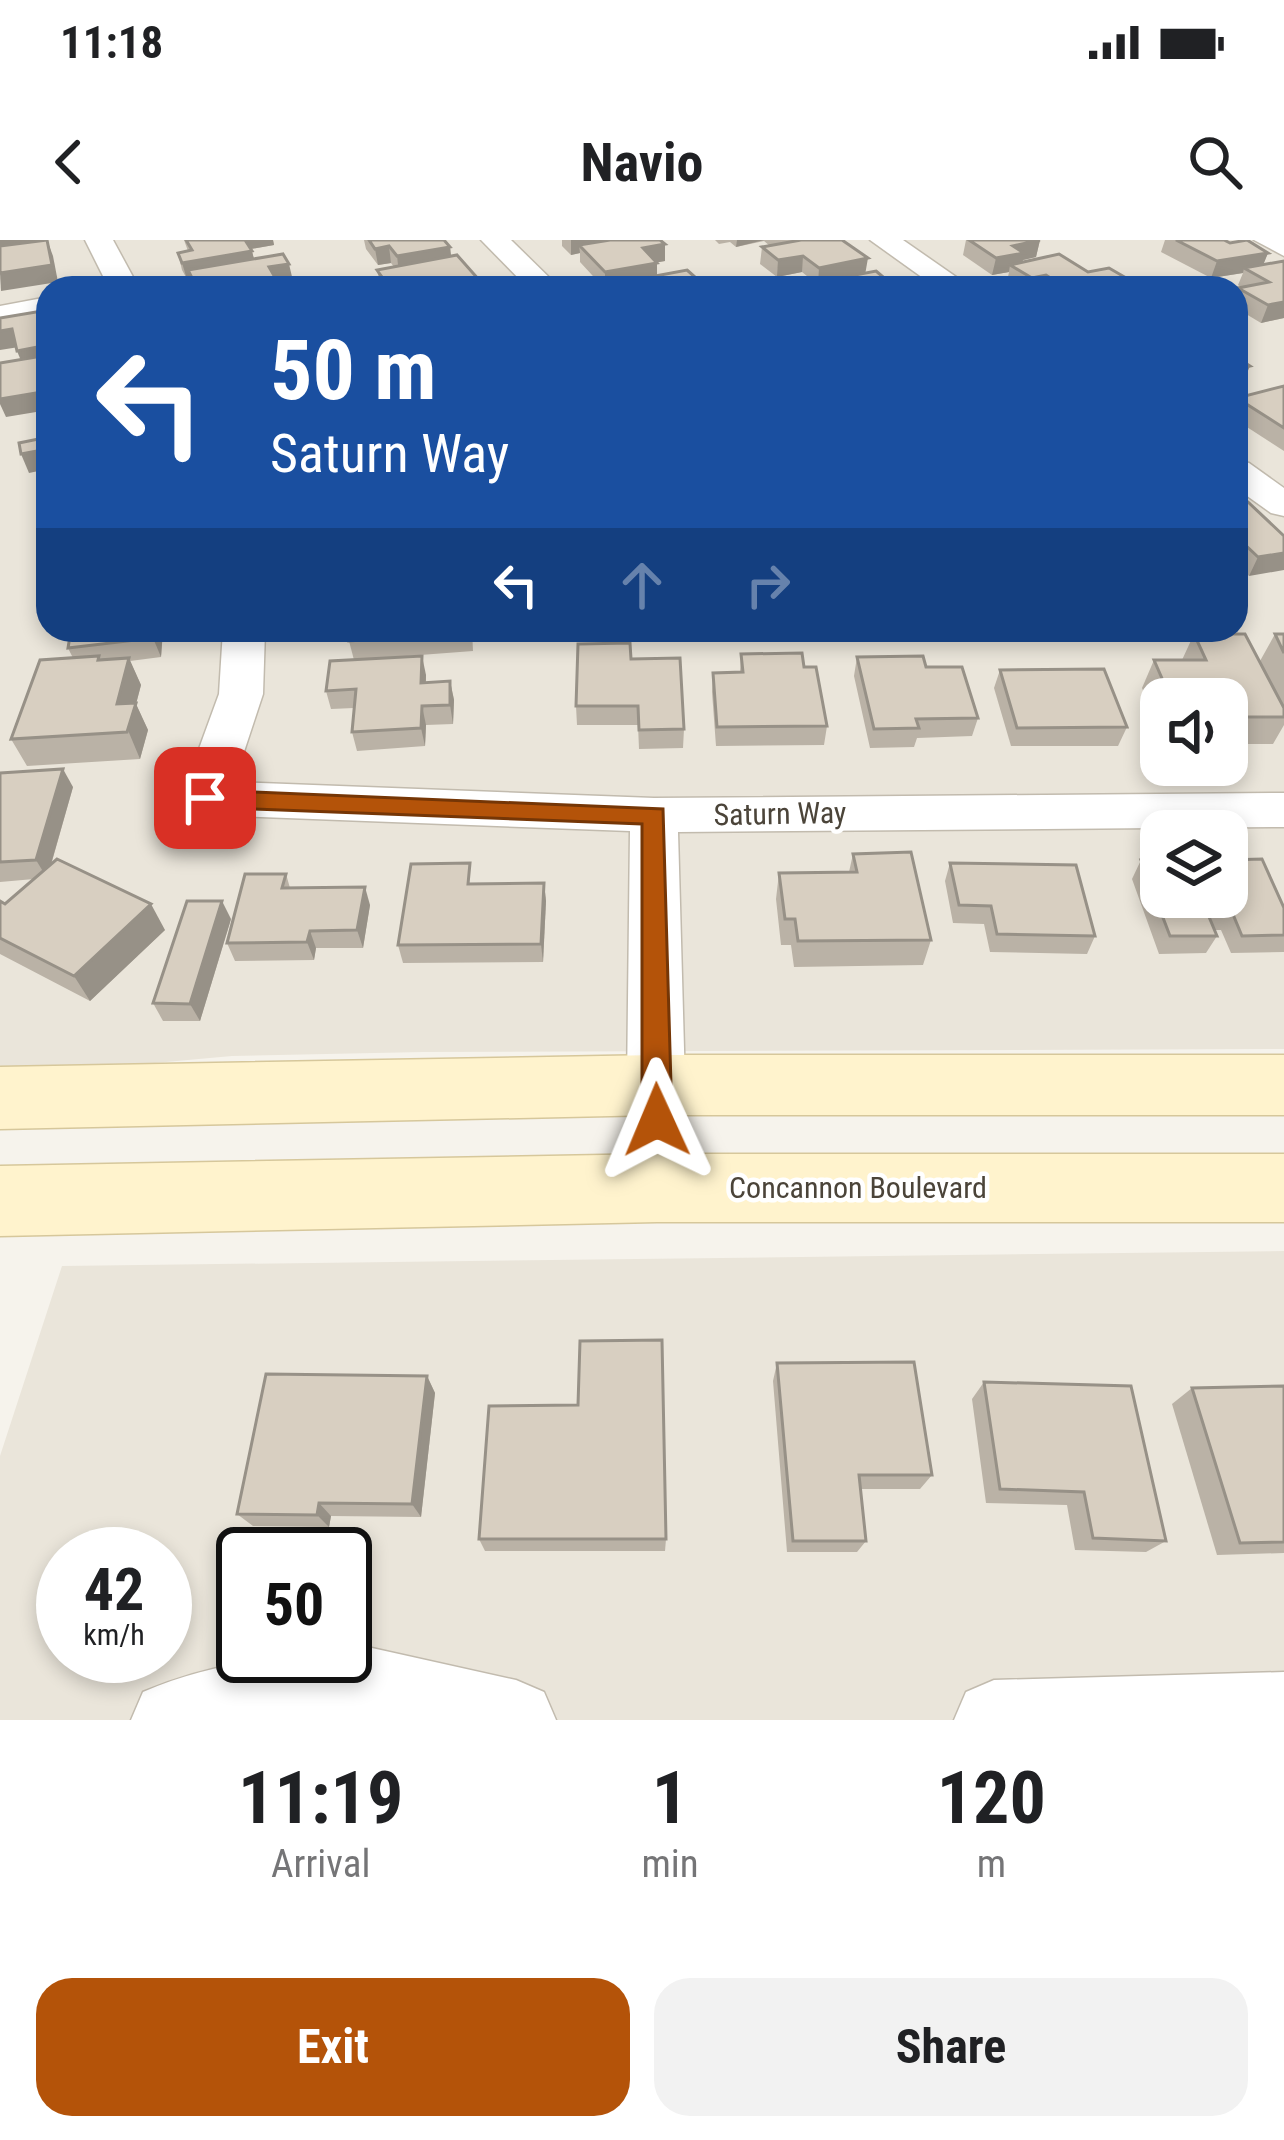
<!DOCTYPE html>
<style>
:root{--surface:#fff;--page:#f2f2f2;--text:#202124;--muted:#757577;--accent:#b45309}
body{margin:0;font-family:"Roboto Condensed",sans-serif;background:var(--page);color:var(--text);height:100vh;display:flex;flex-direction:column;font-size:45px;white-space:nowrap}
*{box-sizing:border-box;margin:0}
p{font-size:39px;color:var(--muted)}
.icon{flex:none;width:66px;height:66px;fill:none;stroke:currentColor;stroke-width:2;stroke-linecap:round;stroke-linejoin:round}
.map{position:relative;height:1480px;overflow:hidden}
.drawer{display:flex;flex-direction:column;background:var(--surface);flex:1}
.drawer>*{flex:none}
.top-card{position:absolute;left:36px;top:36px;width:1212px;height:366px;border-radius:36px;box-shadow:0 6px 18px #0003;background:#1a4fa0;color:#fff;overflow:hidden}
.controls{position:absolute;left:1140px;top:438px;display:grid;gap:24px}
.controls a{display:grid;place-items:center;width:108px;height:108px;border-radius:24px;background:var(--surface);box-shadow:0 6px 18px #0003;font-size:60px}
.speed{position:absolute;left:36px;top:1287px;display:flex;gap:24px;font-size:60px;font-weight:700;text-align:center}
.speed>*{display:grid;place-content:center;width:156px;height:156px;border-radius:50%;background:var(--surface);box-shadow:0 6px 18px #0003;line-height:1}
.speed small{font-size:30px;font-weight:400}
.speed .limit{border:6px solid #111;border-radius:18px;background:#fff;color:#111}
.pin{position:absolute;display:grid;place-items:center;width:102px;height:102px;color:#fff;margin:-51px;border-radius:24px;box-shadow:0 6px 18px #0006}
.me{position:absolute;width:132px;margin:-66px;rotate:359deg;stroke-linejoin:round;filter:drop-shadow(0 0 9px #0008)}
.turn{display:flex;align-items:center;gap:42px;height:252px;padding:0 36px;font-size:54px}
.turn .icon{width:156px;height:156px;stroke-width:2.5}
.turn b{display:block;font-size:84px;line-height:102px}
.lanes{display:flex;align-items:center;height:114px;padding:0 36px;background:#0003;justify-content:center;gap:60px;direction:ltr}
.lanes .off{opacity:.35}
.eta{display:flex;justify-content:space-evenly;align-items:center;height:204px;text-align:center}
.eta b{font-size:72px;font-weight:700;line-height:84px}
.action{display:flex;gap:24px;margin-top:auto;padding:24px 36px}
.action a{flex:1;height:138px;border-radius:36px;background:var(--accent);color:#fff;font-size:48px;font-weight:700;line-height:138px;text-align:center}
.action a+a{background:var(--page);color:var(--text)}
.status{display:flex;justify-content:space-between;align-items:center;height:84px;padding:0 60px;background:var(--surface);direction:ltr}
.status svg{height:33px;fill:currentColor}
header{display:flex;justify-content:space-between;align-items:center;height:156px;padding:0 36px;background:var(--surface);font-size:54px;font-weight:700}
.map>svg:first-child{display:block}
.residential{fill:#eae5da;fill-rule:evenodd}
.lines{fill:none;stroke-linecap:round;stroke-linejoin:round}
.minor-casing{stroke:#c2bbae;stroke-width:3}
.secondary-casing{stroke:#d6c79b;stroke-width:3}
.minor{fill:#fff;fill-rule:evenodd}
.secondary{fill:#fff3cd;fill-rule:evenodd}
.wall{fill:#bab2a6}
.shaded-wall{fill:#979187}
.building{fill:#d8cfc1;stroke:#979187;stroke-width:3}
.route{fill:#b45309;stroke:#753606;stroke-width:3}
.labels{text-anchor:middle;stroke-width:9;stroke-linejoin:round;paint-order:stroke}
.street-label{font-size:30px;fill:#4b4439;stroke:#fff}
</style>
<div class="status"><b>11:18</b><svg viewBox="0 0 49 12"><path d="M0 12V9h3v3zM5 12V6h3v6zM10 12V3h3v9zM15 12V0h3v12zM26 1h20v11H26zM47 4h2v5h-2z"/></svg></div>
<header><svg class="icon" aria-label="back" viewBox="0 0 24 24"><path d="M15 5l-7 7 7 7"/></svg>Navio<svg class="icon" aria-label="search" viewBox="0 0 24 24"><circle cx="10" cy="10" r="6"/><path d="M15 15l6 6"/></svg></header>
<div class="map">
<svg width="1284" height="1480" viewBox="0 0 1284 1480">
<rect width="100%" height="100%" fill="#f6f3ec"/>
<!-- residential -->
<g class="residential">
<path d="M0,0H1284V809L423,812L232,816L0,837ZM48,48H1236V390H48ZM1161,459H1227V525H1161ZM1161,591H1227V657H1161Z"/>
<path d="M1284,1011V1480H0V1216L62,1026ZM63,1314H165V1416H63ZM243,1314H345V1416H243Z"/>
</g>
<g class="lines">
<!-- minor casing -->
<g class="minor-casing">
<g id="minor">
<polygon points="85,0 113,0 139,48 109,48"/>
<polygon points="481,0 511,0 560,48 528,48"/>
<polygon points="870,0 903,0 972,48 937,48"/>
<polygon points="1254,0 1284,0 1284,16"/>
<polygon points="48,57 48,75 0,84 0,66"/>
<polygon points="1236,220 1249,223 1284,248 1284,276 1271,273 1236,248"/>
<polygon points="223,390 265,390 263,454 234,542 654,558 1284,553 1284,587 678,592 685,845 676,862 656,870 636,862 627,845 630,591 205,575 188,570 181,558 219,454"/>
<path d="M345,1402L516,1440L544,1452L556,1480H131L143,1452C211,1423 272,1416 345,1416Z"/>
<polygon points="1284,1432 1284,1480 954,1480 966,1452 994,1440"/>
</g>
</g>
<!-- secondary casing -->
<g class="secondary-casing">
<g id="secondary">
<polygon points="656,815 1284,815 1284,875 656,875 0,889 0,827"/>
<polygon points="657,914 1284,914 1284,982 657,982 0,996 0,926"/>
</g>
</g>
<!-- minor -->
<use href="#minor" class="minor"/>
<!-- secondary -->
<use href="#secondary" class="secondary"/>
</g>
<!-- wall -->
<g class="wall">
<polygon points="184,0 273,0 274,5 251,9 254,19 293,41 277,43 278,48 194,48 191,39 187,39 182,30 178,13 188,11"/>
<polygon points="364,0 444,0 450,7 451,16 481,48 381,48 377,30 394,27 391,23 378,25 366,9"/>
<polygon points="562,0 660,0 665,4 665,21 657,22 657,35 695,37 695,48 634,48 634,44 604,48 580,22 580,13 571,15 562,6"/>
<polygon points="715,0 842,0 866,33 896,48 828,48 828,43 818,45 802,32 777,37 760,24 762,7 770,6 764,1 736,7 730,2 719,4"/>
<polygon points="966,0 1040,0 1036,17 1023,20 1022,22 1128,39 1125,48 1016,48 1007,42 1009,32 992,35 963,15"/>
<polygon points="1165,0 1224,0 1230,3 1268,13 1263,25 1284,78 1261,83 1236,68 1236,55 1238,48 1242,48 1238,45 1243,33 1211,38 1161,12"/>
<polygon points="1284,146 1284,211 1236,180 1237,158"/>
<polygon points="1236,263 1284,296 1249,336 1236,323"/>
<polygon points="163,390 161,417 130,421 141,445 136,464 148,490 140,519 27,526 11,499 73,418 68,408"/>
<polygon points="350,390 472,390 473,411 354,420 349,401"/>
<polygon points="1194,394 1271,443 1260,421 1275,394 1284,394 1284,485 1273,504 1227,504 1227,459 1161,459 1161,492 1142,448 1154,420 1182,420"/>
<polygon points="741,414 827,486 824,505 716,506 712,452 713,433 740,432"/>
<polygon points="857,417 926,427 978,478 972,496 917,498 914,507 870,508 854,436"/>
<polygon points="631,419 684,489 683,508 639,509 638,485 577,485 576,466"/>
<polygon points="1000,430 1127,487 1118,506 1011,506 994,448"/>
<polygon points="426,435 426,443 450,441 454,460 453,484 426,485 425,506 357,511 352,492 354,468 331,469 326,451"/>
<polygon points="0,533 73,547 51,625 165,690 90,761 0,714 0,661 5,664 34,639 0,642"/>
<polygon points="853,614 931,700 923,725 794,727 791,705 781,705 776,659 779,633 849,632"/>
<polygon points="1141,620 1284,668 1284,712 1231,713 1221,690 1215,690 1217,696 1206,713 1159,714 1132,639"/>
<polygon points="950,623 1095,696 1087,714 990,712 984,684 953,683 945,641"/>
<polygon points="286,634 290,648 370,665 363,708 316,708 314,720 235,721 227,703"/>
<polygon points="544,643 546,661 543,722 403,723 398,705 473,644"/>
<polygon points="231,679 200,781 163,781 153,763"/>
<polygon points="777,1123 932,1235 920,1249 860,1249 866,1301 857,1312 787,1312 773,1141"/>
<polygon points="427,1136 435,1153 421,1277 331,1276 329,1287 253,1286 237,1274"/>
<polygon points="984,1142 1166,1301 1146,1312 1075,1310 1067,1265 986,1263 972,1159"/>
<polygon points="1284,1146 1284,1313 1217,1315 1172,1164 1192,1148"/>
<polygon points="578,1165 666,1299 665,1311 485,1311 479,1299"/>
</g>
<!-- shaded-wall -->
<g class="shaded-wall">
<polygon points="0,0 43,0 0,17"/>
<polygon points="47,0 53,16 58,42 1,51 0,33"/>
<polygon points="243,0 273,0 274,5 245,10"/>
<polygon points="571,0 623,0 579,5 580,13 571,15"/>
<polygon points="737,0 764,0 736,7"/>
<polygon points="1040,0 1036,17 1023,20 1020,30 1010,25 1009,32 992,35 996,18 1013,6"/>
<polygon points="665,4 665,21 643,25 643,8"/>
<polygon points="389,6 391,23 378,25 375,9"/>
<polygon points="450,7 452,24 399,33 397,16"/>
<polygon points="252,11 256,27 188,30 191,39 187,39 182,23"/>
<polygon points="1268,13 1261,30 1244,28 1243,33 1211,38 1217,21"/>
<polygon points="803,16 802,32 777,37 778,20"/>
<polygon points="868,18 865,35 829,40 828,43 818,45 819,28"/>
<polygon points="657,23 657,39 634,40 634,44 605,48 605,32"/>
<polygon points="289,24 293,41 277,43 278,48 264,48 262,41 269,27"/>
<polygon points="1046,35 1042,48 1029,48 1032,38"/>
<polygon points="416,38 417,48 388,48 387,44"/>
<polygon points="1128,39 1125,48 1087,48"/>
<polygon points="214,41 216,48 196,48 195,44"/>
<polygon points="480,41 481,48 444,48"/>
<polygon points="1284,62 1284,78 1261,83 1268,65"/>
<polygon points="12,89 19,107 0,110 0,91"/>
<polygon points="48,105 48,124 24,128 17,111"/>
<polygon points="1250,126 1242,144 1236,146 1236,129"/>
<polygon points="48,151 48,170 6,177 0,164 0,159"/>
<polygon points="48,209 48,229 29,233 21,214"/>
<polygon points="1284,313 1284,330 1249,336 1258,317"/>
<polygon points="154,390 163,390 161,417 153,398"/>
<polygon points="422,416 426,435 425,462 421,443"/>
<polygon points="129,418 141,445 136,464 148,490 140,519 117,464"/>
<polygon points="450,441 454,460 453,484 450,465"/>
<polygon points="422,466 426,485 425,506 421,488"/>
<polygon points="63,529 73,547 47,638 36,620"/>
<polygon points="544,643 546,661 543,722 541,704"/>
<polygon points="365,647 370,665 363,708 357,690"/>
<polygon points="222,661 231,679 200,781 190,764"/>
<polygon points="151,664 165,690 90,761 74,736"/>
<polygon points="310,691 316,708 314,720 307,702"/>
<polygon points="427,1136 435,1153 421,1277 412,1264"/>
<polygon points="319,1263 331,1276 329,1287 317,1275"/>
</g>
<!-- building -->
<g class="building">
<polygon points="47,0 52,25 0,33 0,6"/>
<polygon points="186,0 245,0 252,11 182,23 178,13 192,10"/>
<polygon points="369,0 444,0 450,7 397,16 389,6 375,9"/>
<polygon points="610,0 660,0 665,4 643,8 657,23 605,32 579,5"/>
<polygon points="801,0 842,0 868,18 819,28 803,16 778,20 762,7"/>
<polygon points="969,0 1040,0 1013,6 1024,13 996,18"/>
<polygon points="1176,0 1224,0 1230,3 1247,0 1268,13 1217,21"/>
<polygon points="283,14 289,24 269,27 276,39 262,41 266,48 218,48 214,41 195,44 188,30"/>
<polygon points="1059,14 1088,32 1109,28 1128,39 1087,48 1066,48 1046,35 1032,38 1010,25"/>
<polygon points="457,15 480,41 444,48 423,48 416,38 387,44 377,30"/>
<polygon points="1284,21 1284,62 1268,65 1238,48 1269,42 1244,28"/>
<polygon points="687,30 695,37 684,39 695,48 643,48 634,40"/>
<polygon points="876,31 896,48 838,48 829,40"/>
<polygon points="48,70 48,105 17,111 12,89 0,91 0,78"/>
<polygon points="48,115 48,151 0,159 0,123"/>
<polygon points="1236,117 1250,126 1236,129"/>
<polygon points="1284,146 1284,188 1237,158"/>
<polygon points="48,197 48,209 21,214 19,203"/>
<polygon points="1248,262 1284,296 1284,313 1258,317 1240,300 1236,300 1236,263"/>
<polygon points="71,390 154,390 153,398 68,408"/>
<polygon points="350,390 470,390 470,393 349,401"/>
<polygon points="1194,394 1245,394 1284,468 1284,477 1227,477 1227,459 1171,459 1154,420 1206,420"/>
<polygon points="1275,394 1284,394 1284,413"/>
<polygon points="630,403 631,419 680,418 684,489 639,490 638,466 576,466 578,404"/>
<polygon points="802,413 804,427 816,427 827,486 717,487 713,433 743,432 741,414"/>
<polygon points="99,416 98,420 129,418 117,464 136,463 127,492 11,499 40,420"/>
<polygon points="422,416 421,443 450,441 450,465 422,466 421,488 352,492 356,449 326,451 330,421"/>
<polygon points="923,416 926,427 962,427 978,478 916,479 919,488 874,489 857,417"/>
<polygon points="1104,429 1127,487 1017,488 1000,430"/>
<polygon points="63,529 36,620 0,622 0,533"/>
<polygon points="911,612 931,700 798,701 795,679 785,679 779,633 857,632 853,614"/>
<polygon points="57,619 151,664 74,736 0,698 0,661 5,664"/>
<polygon points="1262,619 1284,668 1284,695 1242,696 1232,672 1207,672 1217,696 1170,696 1141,620 1161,620 1161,657 1227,657 1227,620"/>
<polygon points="470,623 468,644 544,643 541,704 398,705 411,624"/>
<polygon points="950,623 1076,625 1095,696 997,694 991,666 959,665"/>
<polygon points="245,634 286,634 282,648 365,647 357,690 310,691 307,702 227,703"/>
<polygon points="187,661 222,661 190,764 153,763"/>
<polygon points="662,1100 666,1299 479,1299 489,1166 578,1165 580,1101"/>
<polygon points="914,1122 932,1235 859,1235 866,1301 793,1301 777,1123"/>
<polygon points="266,1134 427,1136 412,1264 319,1263 317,1275 237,1274"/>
<polygon points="984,1142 1131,1146 1166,1301 1093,1298 1084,1252 1000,1249"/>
<polygon points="1284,1146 1284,1302 1240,1303 1192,1148"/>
</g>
<!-- route -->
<polygon class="route" points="205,550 663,569 672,880 667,889 657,893 646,889 642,880 642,584 205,567 193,558"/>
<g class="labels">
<!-- street labels -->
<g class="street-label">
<text transform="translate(780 574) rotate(-1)" y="10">Saturn Way</text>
<text x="858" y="958">Concannon Boulevard</text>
</g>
</g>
</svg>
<div class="controls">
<a><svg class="icon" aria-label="sound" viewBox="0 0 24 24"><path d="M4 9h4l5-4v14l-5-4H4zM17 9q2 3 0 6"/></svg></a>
<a><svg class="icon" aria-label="layers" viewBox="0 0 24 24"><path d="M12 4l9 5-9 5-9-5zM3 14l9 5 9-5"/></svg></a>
</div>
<div class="speed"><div>42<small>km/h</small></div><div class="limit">50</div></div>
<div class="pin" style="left:205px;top:558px;background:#d93025"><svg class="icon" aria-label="arrive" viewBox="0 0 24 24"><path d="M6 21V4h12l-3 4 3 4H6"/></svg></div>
<svg class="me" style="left:657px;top:880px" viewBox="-20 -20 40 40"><path d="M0-17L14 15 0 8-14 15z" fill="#b45309" stroke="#fff" stroke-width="4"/></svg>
<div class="top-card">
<div class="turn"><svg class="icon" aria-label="left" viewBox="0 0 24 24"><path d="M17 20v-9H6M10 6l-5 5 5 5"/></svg><div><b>50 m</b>Saturn Way</div></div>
<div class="lanes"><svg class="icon" aria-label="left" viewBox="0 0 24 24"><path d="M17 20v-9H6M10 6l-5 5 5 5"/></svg><svg class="icon off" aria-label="ahead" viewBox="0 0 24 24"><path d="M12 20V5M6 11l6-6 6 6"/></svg><svg class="icon off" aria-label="right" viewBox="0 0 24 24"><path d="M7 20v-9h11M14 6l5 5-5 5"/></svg></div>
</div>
</div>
<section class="drawer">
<div class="eta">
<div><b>11:19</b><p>Arrival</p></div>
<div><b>1</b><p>min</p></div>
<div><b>120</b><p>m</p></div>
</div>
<div class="action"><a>Exit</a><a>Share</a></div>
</section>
